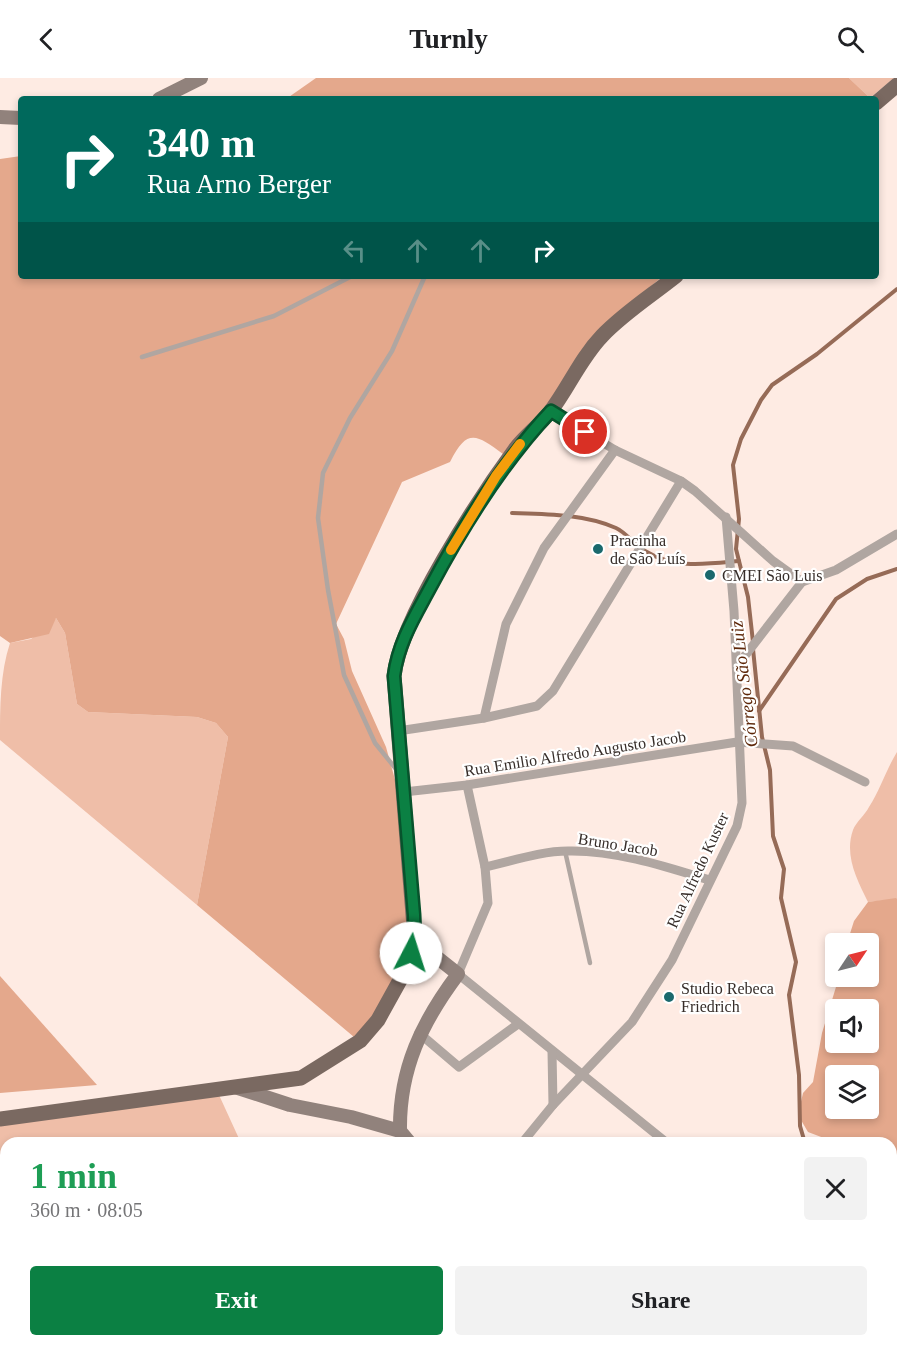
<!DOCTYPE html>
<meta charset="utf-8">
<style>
:root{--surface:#fff;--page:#f2f2f2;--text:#202124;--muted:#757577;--accent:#0b8043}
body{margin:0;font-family:"Times New Roman",serif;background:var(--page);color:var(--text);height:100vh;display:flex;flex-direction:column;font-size:22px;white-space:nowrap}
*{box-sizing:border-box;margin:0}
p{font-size:20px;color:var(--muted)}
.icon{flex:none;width:33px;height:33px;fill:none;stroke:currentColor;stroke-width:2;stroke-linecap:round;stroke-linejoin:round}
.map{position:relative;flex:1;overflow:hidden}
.drawer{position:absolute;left:0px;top:1059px;width:897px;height:210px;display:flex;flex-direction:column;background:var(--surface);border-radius:18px 18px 0 0;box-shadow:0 3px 9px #0003}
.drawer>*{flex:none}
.top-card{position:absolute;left:18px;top:18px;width:861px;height:183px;border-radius:6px;box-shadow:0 3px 9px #0003;background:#00695c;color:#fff;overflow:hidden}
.needle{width:39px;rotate:55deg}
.controls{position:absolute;left:825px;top:855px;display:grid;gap:12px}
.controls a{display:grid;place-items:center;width:54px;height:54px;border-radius:6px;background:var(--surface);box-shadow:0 3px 9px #0003;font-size:30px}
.pin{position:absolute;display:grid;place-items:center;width:51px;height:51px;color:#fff;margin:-26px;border:3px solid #fff;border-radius:50%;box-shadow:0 2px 6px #0007}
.me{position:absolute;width:66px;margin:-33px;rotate:5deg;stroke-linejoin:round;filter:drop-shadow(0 0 4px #0008)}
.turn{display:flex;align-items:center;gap:21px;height:126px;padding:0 30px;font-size:27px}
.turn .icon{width:78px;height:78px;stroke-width:2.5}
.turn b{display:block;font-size:42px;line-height:51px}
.lanes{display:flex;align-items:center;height:57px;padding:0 30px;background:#0003;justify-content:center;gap:30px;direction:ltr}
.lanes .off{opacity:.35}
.round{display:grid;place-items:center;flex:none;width:63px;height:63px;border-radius:6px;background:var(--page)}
.headline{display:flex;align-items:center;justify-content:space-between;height:102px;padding:0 30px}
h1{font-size:36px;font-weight:700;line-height:45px;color:#1e9e55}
.cta{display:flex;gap:12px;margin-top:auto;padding:12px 30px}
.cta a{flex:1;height:69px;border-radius:6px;background:var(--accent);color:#fff;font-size:24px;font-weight:700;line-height:69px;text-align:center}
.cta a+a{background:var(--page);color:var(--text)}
header{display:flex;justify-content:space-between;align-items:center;height:78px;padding:0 30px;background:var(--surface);font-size:27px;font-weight:700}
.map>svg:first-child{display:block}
.green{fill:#efbea8}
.forest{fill:#e4a88c;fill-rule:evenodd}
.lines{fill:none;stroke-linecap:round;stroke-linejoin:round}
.stream{stroke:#966b57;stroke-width:4}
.lane{stroke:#b0a6a1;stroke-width:4.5}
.street{stroke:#b0a6a1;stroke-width:9}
.secondary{stroke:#91827c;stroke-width:14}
.primary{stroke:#7a6961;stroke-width:15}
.route-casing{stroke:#07532c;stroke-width:15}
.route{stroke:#0b8043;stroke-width:10}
.slow{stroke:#f59e0b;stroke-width:10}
.poi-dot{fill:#1b696d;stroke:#fff;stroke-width:2}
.labels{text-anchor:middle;stroke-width:4.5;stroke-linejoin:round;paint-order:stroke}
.poi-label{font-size:16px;fill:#362d29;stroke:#fff;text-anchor:start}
.street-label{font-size:16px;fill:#362d29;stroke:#fff}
.water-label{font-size:18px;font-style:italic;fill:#5d2709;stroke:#fff}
</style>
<header><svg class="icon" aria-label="back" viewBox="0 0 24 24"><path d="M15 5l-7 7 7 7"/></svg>Turnly<svg class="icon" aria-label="search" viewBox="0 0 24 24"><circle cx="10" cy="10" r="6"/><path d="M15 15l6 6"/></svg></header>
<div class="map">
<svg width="897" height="1269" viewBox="0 0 897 1269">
<rect width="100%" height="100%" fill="#feebe3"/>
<!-- green -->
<g class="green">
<polygon points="849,0 894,0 870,20"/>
<path d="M56,540L65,555L77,626L88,634L197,639L216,645L228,659L197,827L0,662C0,630 0,595 10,565L31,561Z"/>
<path d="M897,674V821L868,824C857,802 844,777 853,752C856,744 865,737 869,729C880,712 886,692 897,674Z"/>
<polygon points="219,1017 241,1065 6,1065 6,1222 0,1212 0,1034"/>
<polygon points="289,1263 378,1263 378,1269 290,1269"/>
</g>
<!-- forest -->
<g class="forest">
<polygon points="316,0 849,0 870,20 286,21"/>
<path d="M21,78V198H663L610,243L567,309L503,376C476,356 467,350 450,384L402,404L336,546L344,561L352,593L386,669L405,738L413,830L405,888L374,939L354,959L197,827L228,659L216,645L197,639L88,634L77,626L65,555L56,540L49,556L10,565L0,558V81Z"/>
<path d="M896,820L897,821V1110L891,1107V1065H837L808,1054L798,1037L803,1015L813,1004L822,955L839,899L868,898V866L847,865L854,843L868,824ZM836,932H868V964H836ZM836,998H868V1030H836Z"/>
<polygon points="0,898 97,1007 0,1015"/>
</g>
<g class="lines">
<!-- stream -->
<g class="stream">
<path d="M512,435C546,436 584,436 616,450C627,455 634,467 645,473C674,491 706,486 739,483"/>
<polyline points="753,564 748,519 736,471 739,441 733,387 741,361 761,322 772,307 817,276 897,211"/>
<polyline points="753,571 762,659 770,692 773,758 784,791 781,820 796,884 789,917 799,997 800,1048 805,1065"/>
<polyline points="759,633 836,521 867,501 897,491"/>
<polyline points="470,1263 472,1269"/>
<polyline points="111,1269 147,1263"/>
</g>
<!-- lane -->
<g class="lane">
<polyline points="142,279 274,238 352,198"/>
<polyline points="396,691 375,665 344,597 328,512 318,440 323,395 350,340 392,273 425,198"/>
<polyline points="565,773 590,885"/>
</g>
<!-- street -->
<g class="street">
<polyline points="551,333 615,372 681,403 695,413 773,483 802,504 836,492 897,456"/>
<polyline points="737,588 802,504"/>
<polyline points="484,640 506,546 544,470 615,372"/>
<polyline points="398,653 484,640 537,628 553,613 681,403"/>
<polyline points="467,707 485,789 488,825 458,896 667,1065"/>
<polyline points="404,714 467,707 737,664 793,668 865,704"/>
<path d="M485,789C512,783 541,773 568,773C615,772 664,788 709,802"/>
<polyline points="419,955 459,989 518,946"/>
<polyline points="552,973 553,1027"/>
<polyline points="522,1065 553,1027 632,944 672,882 737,748 742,725 734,533 726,439"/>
<polyline points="891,1179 897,1172"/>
<polyline points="891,1241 897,1245"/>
<polyline points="519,1263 530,1269"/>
<polyline points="34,1269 76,1263"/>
</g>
<!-- secondary -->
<g class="secondary">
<polyline points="159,21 201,0"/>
<polyline points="0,39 21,40"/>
<polyline points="235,1009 290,1027 351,1039 400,1053 410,1065"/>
<path d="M400,1053C399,991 422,944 458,896L415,862"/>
<polyline points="416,1269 418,1263"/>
</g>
<!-- primary -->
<g class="primary">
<polyline points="876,25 897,7"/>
<path d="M0,1041L301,1000L360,963L378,942L404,895L415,862L394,598C400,541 480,419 516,370C526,357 540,347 550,334C569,309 580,281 602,258C624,235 651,218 676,198"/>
</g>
</g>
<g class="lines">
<!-- route casing -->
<g class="route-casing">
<path id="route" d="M411,875L415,862L414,837L394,598C398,565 415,538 430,510C464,446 502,385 551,333L585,354"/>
</g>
<!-- route -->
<use href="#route" class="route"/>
<!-- slow -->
<polyline class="slow" points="451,472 496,398 520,366"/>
</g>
<!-- markers -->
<g class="poi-dot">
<circle cx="598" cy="471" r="6"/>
<circle cx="710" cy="497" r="6"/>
<circle cx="669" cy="919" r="6"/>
</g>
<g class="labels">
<!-- poi labels -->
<g class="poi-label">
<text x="610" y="468">Pracinha<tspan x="610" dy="18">de São Luís</tspan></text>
<text x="722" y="503">CMEI São Luis</text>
<text x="681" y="916">Studio Rebeca<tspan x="681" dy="18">Friedrich</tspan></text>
</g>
<!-- street labels -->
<g class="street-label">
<text transform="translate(575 675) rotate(-9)" y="6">Rua Emilio Alfredo Augusto Jacob</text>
<text transform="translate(618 766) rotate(9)" y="6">Bruno Jacob</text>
<text transform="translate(697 792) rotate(-65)" y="6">Rua Alfredo Kuster</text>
</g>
<!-- water labels -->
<g class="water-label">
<text transform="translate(744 606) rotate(-97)" y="6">Córrego São Luiz</text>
</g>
</g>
</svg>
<div class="controls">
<a><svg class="needle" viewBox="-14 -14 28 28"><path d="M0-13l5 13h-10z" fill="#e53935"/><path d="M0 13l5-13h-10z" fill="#757577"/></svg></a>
<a><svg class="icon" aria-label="sound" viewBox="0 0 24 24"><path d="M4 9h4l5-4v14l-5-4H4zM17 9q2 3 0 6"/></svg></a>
<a><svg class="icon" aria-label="layers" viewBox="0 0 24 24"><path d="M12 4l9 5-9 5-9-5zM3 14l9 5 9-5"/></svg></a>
</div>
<div class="pin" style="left:585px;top:354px;background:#d93025"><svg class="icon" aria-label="arrive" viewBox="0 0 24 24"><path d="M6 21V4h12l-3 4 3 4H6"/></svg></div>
<svg class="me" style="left:411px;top:875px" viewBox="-20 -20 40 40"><circle r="19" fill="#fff"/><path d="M0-13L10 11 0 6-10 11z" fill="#0b8043"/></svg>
<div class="top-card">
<div class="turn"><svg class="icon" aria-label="right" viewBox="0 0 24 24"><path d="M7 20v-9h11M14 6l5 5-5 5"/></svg><div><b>340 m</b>Rua Arno Berger</div></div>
<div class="lanes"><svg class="icon off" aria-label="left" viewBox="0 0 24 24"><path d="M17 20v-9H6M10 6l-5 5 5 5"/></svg><svg class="icon off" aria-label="ahead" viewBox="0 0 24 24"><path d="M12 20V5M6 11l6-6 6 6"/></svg><svg class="icon off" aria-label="ahead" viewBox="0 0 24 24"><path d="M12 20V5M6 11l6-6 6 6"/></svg><svg class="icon" aria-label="right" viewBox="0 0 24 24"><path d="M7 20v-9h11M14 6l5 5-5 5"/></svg></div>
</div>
<section class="drawer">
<div class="headline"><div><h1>1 min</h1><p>360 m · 08:05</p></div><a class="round"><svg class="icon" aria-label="close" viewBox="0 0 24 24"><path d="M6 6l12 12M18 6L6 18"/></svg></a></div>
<div class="cta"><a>Exit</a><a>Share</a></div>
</section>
</div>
